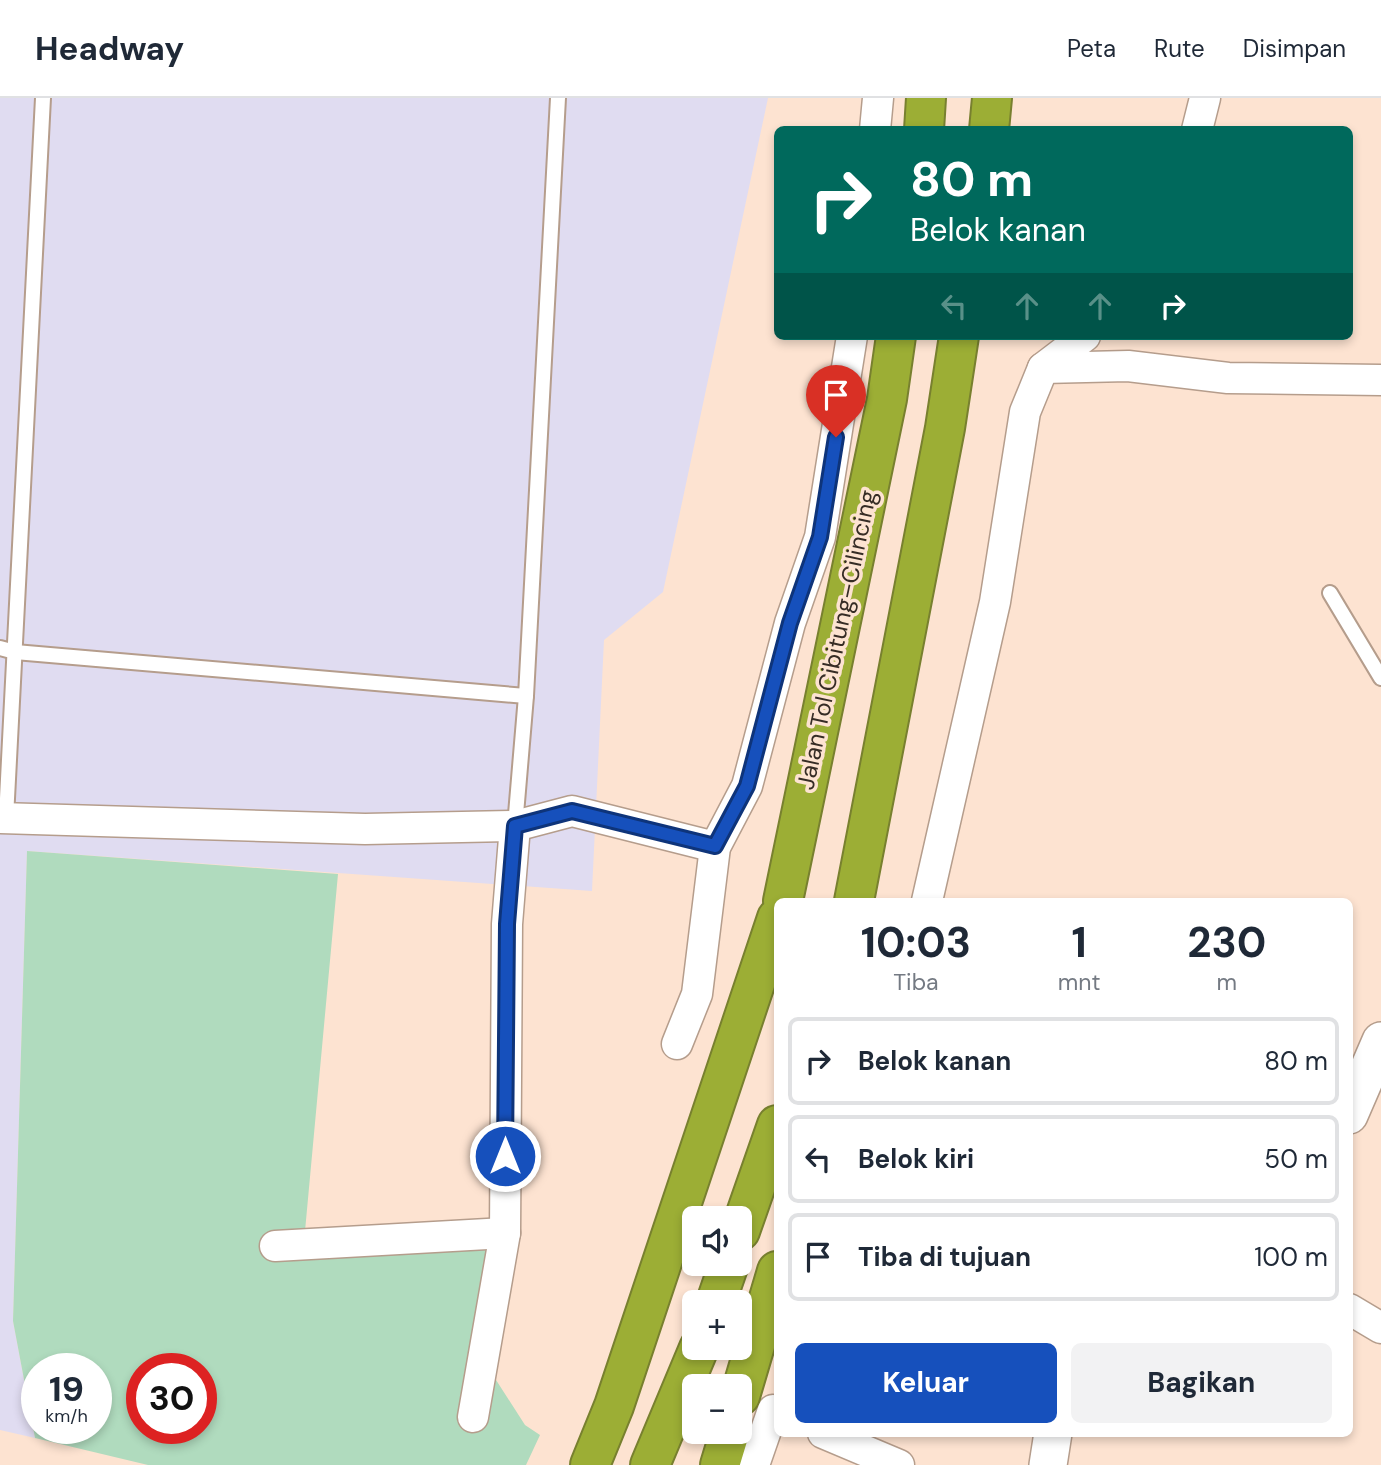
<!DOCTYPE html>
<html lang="id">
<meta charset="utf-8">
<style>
:root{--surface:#fff;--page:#f2f2f3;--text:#1f2937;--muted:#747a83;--line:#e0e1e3;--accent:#1650bc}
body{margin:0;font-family:"DM Sans",sans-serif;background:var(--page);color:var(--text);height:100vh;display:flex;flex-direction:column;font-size:26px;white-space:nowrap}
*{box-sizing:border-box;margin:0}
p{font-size:23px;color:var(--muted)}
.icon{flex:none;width:38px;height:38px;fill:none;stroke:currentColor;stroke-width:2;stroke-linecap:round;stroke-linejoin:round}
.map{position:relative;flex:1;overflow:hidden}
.panel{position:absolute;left:774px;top:800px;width:579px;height:539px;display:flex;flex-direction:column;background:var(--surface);border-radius:10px;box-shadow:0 4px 10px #0003}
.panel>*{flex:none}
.top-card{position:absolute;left:774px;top:28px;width:579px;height:214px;border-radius:10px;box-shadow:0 4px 10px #0003;background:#00695c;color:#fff;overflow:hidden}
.tools{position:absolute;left:682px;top:1108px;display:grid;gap:14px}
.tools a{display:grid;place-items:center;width:70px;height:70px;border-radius:10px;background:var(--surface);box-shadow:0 4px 10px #0003;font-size:35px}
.speed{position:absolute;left:21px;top:1255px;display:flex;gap:14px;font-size:35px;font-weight:700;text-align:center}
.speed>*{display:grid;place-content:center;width:91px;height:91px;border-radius:50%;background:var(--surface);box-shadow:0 4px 10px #0003;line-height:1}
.speed small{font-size:18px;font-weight:400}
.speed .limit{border:10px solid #d22;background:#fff;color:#111}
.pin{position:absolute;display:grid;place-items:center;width:60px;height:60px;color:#fff;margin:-72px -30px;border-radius:50% 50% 50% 0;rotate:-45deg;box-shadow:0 0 7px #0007}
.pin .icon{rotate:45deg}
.me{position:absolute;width:77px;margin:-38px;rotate:0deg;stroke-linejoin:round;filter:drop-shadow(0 0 5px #0008)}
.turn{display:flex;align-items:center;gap:24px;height:147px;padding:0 21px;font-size:32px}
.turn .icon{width:91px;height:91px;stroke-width:2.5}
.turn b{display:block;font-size:49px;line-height:60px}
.lanes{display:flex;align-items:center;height:66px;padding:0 21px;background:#0003;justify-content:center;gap:35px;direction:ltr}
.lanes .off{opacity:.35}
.eta{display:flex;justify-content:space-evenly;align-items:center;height:119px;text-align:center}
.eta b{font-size:42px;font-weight:700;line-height:49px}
.button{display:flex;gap:14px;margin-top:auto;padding:14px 21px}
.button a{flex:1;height:80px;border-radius:10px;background:var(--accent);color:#fff;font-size:28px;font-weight:700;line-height:80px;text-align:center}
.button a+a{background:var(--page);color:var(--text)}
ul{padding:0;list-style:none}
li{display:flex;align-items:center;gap:21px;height:88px;margin:0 14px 10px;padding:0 7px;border:4px solid var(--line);border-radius:10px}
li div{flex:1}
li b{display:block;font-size:26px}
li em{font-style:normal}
header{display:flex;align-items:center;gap:42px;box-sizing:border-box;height:98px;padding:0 35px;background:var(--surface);border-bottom:2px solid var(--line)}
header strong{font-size:33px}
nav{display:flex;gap:38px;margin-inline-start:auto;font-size:24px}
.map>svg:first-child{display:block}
.industrial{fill:#e0dcf1}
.green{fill:#b0dbbe;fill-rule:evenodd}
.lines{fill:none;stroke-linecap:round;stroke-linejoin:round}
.service-casing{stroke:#b59d8c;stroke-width:18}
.minor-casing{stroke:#b59d8c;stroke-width:33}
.tertiary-casing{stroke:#b59d8c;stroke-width:40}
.motorway-casing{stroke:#78802f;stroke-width:42}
.service{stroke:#fff;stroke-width:14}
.minor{stroke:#fff;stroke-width:30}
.tertiary{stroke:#fff;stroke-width:37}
.motorway{stroke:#9cae35;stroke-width:38}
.route-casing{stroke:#0e347a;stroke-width:18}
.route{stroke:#1650bc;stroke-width:12}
.labels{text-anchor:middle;stroke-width:7;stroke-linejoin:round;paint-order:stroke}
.street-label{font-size:24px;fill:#362c25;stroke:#fde3d1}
</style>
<header>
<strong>Headway</strong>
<nav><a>Peta</a><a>Rute</a><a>Disimpan</a></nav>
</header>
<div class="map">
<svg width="1381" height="1367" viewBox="0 0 1381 1367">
<rect width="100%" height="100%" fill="#fde3d1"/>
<!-- industrial -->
<polygon class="industrial" points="0,0 768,0 663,494 604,542 592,793 27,753 13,1223 35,1340 0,1332"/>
<!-- green -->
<path class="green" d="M27,753L338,776L304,1144L508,1132L489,1271L525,1327L540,1337L526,1367H148L35,1340L13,1223ZM37,1270H96V1330H37ZM142,1270H201V1330H142Z"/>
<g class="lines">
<!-- service casing -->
<g class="service-casing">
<g id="service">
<polyline points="1330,495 1381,580"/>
<polyline points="0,550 15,554 526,598"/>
<polyline points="6,720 43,0"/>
<polyline points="515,728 526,598 558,0"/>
</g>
</g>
<!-- minor casing -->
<g class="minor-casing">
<g id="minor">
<polyline points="875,32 878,0"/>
<polyline points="1197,32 1205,0"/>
<polyline points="1043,270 1128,268 1228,280 1381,282"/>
<polyline points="0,720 365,731 515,728 572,713 715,749"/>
<polyline points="927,803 995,504 1025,314 1043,270 1085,238"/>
<polyline points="677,946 697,896 715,749 747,688 790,525 820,439 852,238"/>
<polyline points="275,1148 505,1135"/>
<polyline points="1349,1211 1381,1230"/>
<polyline points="473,1319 505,1135 507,826 515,728"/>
<polyline points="823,1335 899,1367"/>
<polyline points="754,1367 773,1312"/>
</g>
</g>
<!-- tertiary casing -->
<g class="tertiary-casing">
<g id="tertiary">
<polyline points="1349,1017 1381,943"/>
<polyline points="1048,1367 1053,1335"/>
</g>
</g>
<!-- motorway casing -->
<g class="motorway-casing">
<g id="motorway">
<polyline points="924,32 926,0"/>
<polyline points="989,32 992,0"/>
<polyline points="783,803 887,301 896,238"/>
<polyline points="854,803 945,330 959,238"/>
<polyline points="740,1133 777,1027"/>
<polyline points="716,1204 729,1166"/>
<polyline points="740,1298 777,1173"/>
<polyline points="590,1367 614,1308 777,820"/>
<polyline points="650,1367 699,1250"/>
<polyline points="720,1367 730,1334"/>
</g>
</g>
<!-- service -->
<use href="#service" class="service"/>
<!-- minor -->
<use href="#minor" class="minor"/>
<!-- tertiary -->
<use href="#tertiary" class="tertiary"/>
<!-- motorway -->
<use href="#motorway" class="motorway"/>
</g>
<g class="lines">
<!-- route casing -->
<g class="route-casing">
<polyline id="route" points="505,1058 507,826 515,728 572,713 715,748 747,688 790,525 820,439 836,339"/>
</g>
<!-- route -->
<use href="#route" class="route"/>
</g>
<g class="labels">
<!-- street labels -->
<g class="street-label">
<text transform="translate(837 542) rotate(-78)" y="8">Jalan Tol Cibitung–Cilincing</text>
</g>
</g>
</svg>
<div class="tools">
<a><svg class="icon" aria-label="sound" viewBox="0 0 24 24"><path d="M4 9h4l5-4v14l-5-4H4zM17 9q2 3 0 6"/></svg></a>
<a>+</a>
<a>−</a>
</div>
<div class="speed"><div>19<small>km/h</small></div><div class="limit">30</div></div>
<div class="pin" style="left:836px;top:339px;background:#d93025"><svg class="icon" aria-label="arrive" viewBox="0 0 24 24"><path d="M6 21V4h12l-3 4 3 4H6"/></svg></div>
<svg class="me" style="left:505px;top:1058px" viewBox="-20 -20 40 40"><circle r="17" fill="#1650bc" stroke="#fff" stroke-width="3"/><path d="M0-11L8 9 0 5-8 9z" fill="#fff"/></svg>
<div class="top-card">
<div class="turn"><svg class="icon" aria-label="right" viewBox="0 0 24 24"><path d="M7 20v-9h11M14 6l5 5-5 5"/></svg><div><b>80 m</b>Belok kanan</div></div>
<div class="lanes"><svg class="icon off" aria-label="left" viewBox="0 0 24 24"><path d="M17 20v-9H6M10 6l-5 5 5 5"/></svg><svg class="icon off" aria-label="ahead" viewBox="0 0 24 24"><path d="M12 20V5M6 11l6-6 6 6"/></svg><svg class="icon off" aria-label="ahead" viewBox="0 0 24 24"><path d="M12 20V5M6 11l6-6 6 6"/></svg><svg class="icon" aria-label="right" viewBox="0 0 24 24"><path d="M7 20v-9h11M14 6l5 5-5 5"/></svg></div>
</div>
<section class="panel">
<div class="eta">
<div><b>10:03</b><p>Tiba</p></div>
<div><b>1</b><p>mnt</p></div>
<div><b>230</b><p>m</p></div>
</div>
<ul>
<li><svg class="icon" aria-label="right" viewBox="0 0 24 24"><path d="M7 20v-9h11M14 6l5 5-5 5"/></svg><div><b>Belok kanan</b></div><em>80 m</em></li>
<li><svg class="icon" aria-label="left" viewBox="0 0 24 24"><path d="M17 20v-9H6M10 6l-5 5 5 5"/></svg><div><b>Belok kiri</b></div><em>50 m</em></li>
<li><svg class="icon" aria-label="arrive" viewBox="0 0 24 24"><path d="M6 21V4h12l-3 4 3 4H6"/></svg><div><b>Tiba di tujuan</b></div><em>100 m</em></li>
</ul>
<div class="button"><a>Keluar</a><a>Bagikan</a></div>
</section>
</div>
